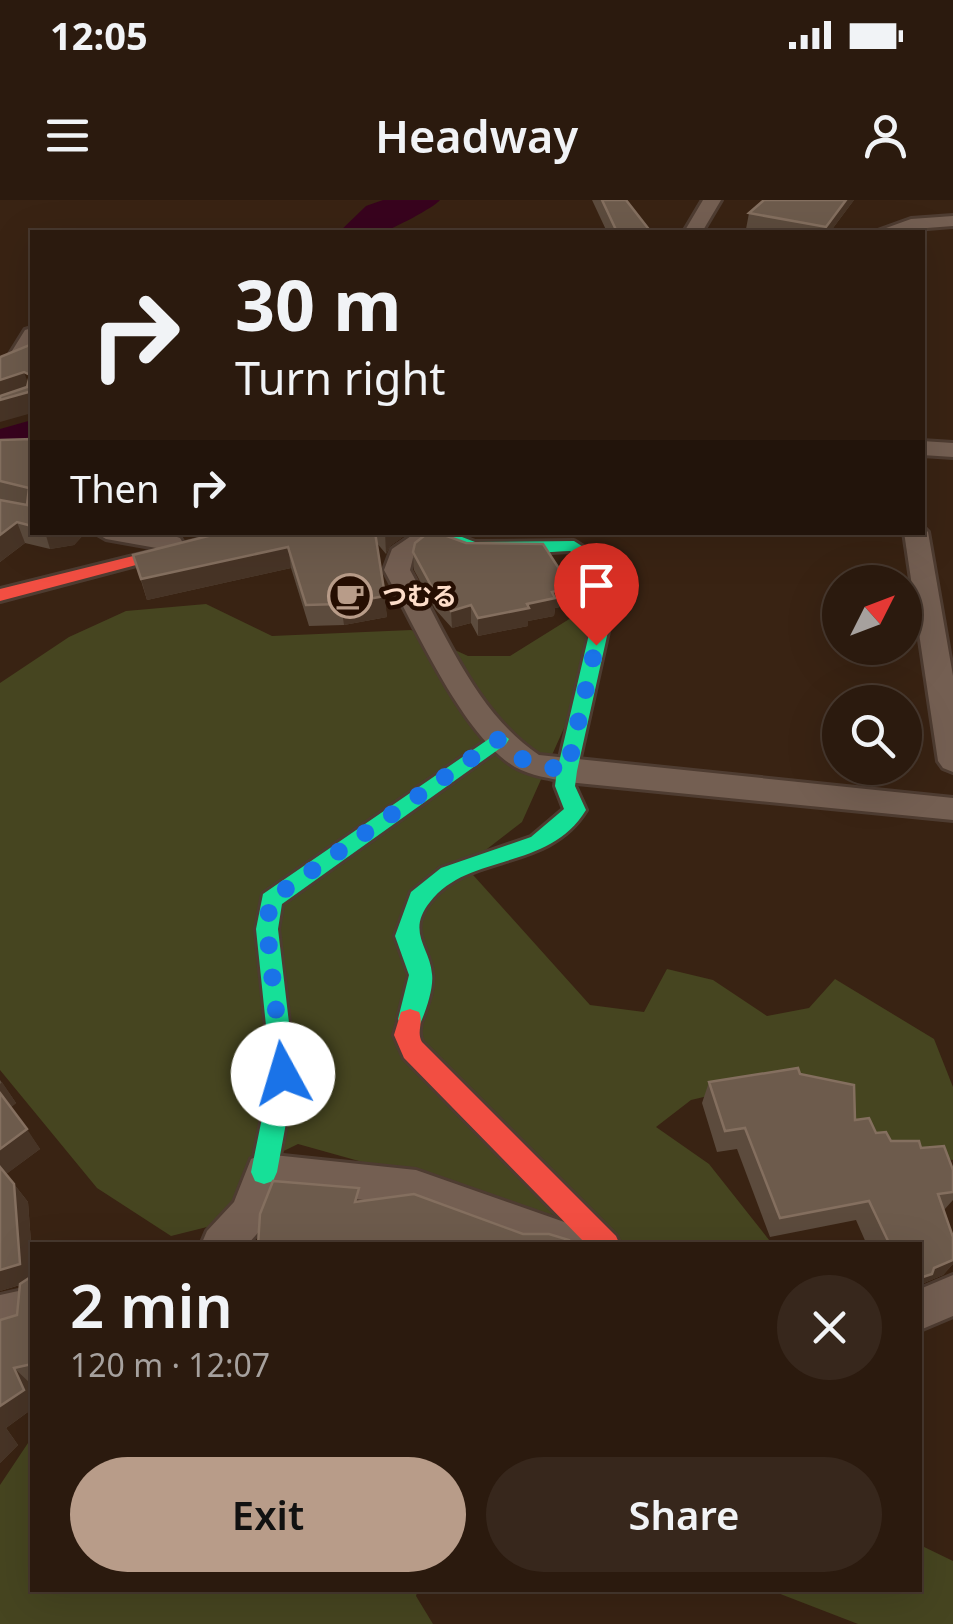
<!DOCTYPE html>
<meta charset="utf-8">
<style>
:root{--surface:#2b1a0e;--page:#37271c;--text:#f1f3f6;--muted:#a6a19e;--line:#47382e;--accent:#b89c89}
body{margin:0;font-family:"Noto Sans","Noto Sans JP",sans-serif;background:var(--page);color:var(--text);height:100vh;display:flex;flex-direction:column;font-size:38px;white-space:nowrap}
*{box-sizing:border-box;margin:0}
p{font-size:32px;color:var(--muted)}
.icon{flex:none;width:55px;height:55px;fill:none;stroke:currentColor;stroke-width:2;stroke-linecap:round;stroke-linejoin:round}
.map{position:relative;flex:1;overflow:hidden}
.sheet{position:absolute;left:30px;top:1042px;width:892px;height:350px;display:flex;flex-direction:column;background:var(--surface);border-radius:0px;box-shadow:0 10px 40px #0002,0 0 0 2px var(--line)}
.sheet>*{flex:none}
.banner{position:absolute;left:30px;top:30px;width:895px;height:305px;border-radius:0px;box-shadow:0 10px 40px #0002,0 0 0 2px var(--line);background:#2b1a0e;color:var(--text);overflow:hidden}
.needle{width:65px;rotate:48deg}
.tools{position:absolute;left:822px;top:365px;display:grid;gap:20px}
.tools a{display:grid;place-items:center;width:100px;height:100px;border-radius:50%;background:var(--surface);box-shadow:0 10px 40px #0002,0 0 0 2px var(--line);font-size:50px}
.pin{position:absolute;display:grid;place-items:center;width:85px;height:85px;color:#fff;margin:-102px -42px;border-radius:50% 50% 50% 0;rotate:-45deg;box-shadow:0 0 10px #0007}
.pin .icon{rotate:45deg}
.me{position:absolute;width:110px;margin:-55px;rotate:354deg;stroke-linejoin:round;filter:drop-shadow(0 0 8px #0008)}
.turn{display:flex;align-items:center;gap:35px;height:210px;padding:0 40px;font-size:45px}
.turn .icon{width:130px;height:130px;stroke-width:2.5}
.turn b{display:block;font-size:70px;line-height:85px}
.then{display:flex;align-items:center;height:95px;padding:0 40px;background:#0003;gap:20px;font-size:38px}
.round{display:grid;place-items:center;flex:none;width:105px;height:105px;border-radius:52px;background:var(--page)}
.headline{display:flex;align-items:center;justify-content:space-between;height:170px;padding:0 40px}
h1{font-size:60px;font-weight:600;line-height:75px}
.cta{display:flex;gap:20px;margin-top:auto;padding:20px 40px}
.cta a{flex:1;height:115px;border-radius:60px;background:var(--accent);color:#111;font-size:40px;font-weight:600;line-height:115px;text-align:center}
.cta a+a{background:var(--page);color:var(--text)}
.status{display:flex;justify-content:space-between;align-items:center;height:70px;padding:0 50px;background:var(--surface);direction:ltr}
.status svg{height:28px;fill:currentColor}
header{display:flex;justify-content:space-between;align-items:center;height:130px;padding:0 40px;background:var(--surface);font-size:45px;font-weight:600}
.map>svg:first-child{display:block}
.green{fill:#464520}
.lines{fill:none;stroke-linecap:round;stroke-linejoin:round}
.river{fill:#38031e;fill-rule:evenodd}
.street-casing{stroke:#4e3c31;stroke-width:6}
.fast-casing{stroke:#4e3c31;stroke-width:6}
.jam-casing{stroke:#4e3c31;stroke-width:6}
.street{fill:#745f52;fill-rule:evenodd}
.fast{fill:#16e098;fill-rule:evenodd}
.jam{fill:#f24e42;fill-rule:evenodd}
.wall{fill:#5c4b3d}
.shaded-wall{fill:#473426}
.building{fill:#6d5b4c;stroke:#846f5f;stroke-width:2.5}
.route{stroke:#1a73e8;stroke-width:18;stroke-dasharray:0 32.4}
.labels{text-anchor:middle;stroke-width:9;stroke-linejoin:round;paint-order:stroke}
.far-poi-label{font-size:25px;font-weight:bold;fill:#fdddc9;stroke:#250e02;text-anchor:start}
</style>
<div class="status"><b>12:05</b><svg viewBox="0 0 49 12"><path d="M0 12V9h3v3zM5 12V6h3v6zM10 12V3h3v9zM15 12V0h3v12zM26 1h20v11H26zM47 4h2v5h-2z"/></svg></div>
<header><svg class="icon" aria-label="menu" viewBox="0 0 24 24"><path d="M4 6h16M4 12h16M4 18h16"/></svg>Headway<svg class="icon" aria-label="person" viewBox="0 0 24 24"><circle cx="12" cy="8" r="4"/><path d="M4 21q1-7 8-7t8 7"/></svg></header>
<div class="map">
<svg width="953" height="1424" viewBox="0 0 953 1424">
<rect width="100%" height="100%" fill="#392313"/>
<!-- green -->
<g class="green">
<polygon points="595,403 573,508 522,622 465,666 590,805 644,812 667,769 713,780 767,816 809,808 835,779 934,839 953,887 953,960 883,953 801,874 691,900 656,927 709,964 773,1045 603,1045 599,1028 298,944 253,966 219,1024 171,1036 97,988 0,870 0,483 69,437 126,411 206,404 272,436 411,430 468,456 510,456"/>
<polygon points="32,1237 32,1390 418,1390 416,1396 433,1424 0,1424 0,1285"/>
<polygon points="920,1345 953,1361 953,1424 858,1424 770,1390 920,1390"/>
</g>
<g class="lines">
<!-- river -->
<g class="river">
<path d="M383,0H440C435,7 391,30 382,32C370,35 352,32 339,32L366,6Z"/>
<polygon points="32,220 32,253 0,262 0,229"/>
</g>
<!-- street casing -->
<g class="street-casing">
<g id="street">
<polygon points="703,0 721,0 702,32 684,32"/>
<polygon points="953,16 953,26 875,32 911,19"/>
<path d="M32,128C33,155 27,168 0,175V162L7,159L25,130Z"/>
<polygon points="922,241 953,243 953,257 922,255"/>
<polygon points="922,326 928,332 953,476 953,572 943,568 938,561 904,332 922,332"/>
<polygon points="94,332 171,335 180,338 188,351 176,359 167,356 162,349 106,339"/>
<path d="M417,332H447L413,358L410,370C445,433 477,514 539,555L953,598V620L567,582C550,578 531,576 515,567C462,535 415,426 384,370L392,349Z"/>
<polygon points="264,954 416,970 590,1031 596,1045 523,1045 416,1006 277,990 263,1027 247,1045 201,1045 207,1031 234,1002 251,959"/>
<polygon points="953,1075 953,1116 920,1130 920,1089"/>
<polygon points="32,1088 32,1128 0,1137 0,1095"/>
</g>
</g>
<!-- fast casing -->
<g class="fast-casing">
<g id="fast">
<path d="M429,332H449L475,342L574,341L599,357L615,400L577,571L575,586L586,610C548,672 468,652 430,702C406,732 430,747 432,774C434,788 425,814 419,826L410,829L401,826L398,819L409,775L395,736L411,692L441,668L531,637L564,609L555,586L557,571L597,400L582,360L570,351C527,352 463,365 429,332Z"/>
<polygon points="499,532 509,539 506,544 282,704 278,729 295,874 277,972 273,981 264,984 255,981 251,972 271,874 256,729 263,694"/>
</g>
</g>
<!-- jam casing -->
<g class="jam-casing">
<g id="jam">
<polygon points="230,332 261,332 0,401 0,389"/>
<path d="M410,809L419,812C424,823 416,831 422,842L616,1036L620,1045H587L404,858L394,835L401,812Z"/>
</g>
</g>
<!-- street -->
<use href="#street" class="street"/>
<!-- fast -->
<use href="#fast" class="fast"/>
<!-- jam -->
<use href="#jam" class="jam"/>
</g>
<!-- wall -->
<g class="wall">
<polygon points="592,0 626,0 651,32 607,32"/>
<polygon points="764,0 854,0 830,32 766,32 746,29 749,13"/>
<polygon points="32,239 32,332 86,332 74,345 50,349 25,343 0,362 0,240"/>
<polygon points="224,332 410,332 390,346 386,354 376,342 387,417 344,425 309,426 291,368 147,400 133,355"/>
<polygon points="413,352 571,387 569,405 555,408 554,416 528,421 528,426 478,436 471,423 452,428 435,409 414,370"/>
<polygon points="800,874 855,920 891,941 921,948 953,970 953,1000 944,1010 953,1037 953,1064 943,1075 924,1083 920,1045 867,1045 856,1020 770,1037 737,949 717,952 702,903 709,882"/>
<polygon points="0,880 16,903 11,907 40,949 6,974 28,1002 32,1056 32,1182 30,1183 32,1187 32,1209 6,1228 18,1245 0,1263 20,1085 0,1091"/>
</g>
<!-- shaded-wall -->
<g class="shaded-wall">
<polygon points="846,0 854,0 830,32 825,32 826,27"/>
<polygon points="24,172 31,191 32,191 32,213 0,222 0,180"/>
<polygon points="17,322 25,343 0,362 0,335"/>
<polygon points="45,332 86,332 74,345 50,349"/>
<polygon points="385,332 410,332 390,346 386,354"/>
<polygon points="288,347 291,368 147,400 141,379"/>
<polygon points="571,387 569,405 555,408 554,416 528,421 528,426 478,436 478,418 527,404 552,392"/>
<polygon points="385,396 387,417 344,425 341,404"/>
<polygon points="471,405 471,423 452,428 451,411"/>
<polygon points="2,882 16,903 10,908 0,893 0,884"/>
<polygon points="27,929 40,949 5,975 0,968 0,949"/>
<polygon points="14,984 28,1002 32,1056 32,1081 0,1091 0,1070"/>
<polygon points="953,1060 953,1064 943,1075 924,1083 920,1088 920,1078 934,1068"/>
<polygon points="14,1168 30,1183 32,1187 32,1209 6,1228 18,1245 0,1263 0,1206"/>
</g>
<!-- building -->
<g class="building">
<polygon points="602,0 626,0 651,32 617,32"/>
<polygon points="764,0 846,0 826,27 749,13"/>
<polygon points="32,144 32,191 0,200 0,196 27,187 30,175 24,172 0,180 0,157"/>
<polygon points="32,239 32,326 17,322 0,335 0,300 27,305 29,288 0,281 0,240"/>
<polygon points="224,332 375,332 385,396 341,404 306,405 288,347 141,379 133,355"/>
<polygon points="429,332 436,332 466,343 543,344 571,387 552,392 555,398 527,404 529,408 478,418 471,405 451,411 434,391 413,352 415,343"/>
<polygon points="798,868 800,874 854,885 855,920 869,918 876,933 886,932 891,941 919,941 921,948 944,946 953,970 953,992 938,994 953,1037 953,1060 934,1068 932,1074 920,1078 920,1045 890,1045 869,1001 780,1018 745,928 725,931 709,882"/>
<polygon points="0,893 27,929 0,949"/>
<polygon points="0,967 14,984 20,1064 0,1070"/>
<polygon points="273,981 359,988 355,1002 414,994 523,1034 549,1034 569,1040 568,1045 258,1045 260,1014"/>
<polygon points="32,1076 32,1164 14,1168 24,1190 0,1206 0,1120 17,1115 20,1084"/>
</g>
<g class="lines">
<!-- route -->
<polyline class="route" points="283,874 267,729 270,700 499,539 526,562 567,571 596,445"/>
</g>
<!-- icons -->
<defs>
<g id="cafe-ring" transform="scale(2.25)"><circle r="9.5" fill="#250e02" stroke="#b89c89" stroke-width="1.5"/><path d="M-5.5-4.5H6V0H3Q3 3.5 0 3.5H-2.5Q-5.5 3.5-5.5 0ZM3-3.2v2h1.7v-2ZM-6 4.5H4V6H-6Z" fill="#b89c89"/></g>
</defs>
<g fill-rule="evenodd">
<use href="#cafe-ring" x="350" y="396"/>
</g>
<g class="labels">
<!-- far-poi labels -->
<g class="far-poi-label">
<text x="382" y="405">つむる</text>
</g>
</g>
</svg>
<div class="tools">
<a><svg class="needle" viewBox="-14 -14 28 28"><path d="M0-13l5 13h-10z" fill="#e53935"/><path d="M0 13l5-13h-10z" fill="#a6a19e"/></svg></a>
<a><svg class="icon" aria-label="search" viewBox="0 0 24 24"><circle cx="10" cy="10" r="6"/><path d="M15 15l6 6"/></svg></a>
</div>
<div class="pin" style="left:596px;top:445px;background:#d93025"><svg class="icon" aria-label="arrive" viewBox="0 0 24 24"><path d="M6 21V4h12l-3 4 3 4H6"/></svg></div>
<svg class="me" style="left:283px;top:874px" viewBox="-20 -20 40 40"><circle r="19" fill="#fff"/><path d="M0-13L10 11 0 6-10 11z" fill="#1a73e8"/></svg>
<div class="banner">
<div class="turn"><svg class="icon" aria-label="right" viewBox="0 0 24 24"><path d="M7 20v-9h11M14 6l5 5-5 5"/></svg><div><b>30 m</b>Turn right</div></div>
<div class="then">Then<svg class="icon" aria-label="right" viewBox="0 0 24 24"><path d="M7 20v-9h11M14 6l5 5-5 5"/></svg></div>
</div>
<section class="sheet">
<div class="headline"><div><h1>2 min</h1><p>120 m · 12:07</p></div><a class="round"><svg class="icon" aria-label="close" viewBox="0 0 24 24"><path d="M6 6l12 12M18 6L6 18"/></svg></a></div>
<div class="cta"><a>Exit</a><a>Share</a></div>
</section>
</div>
